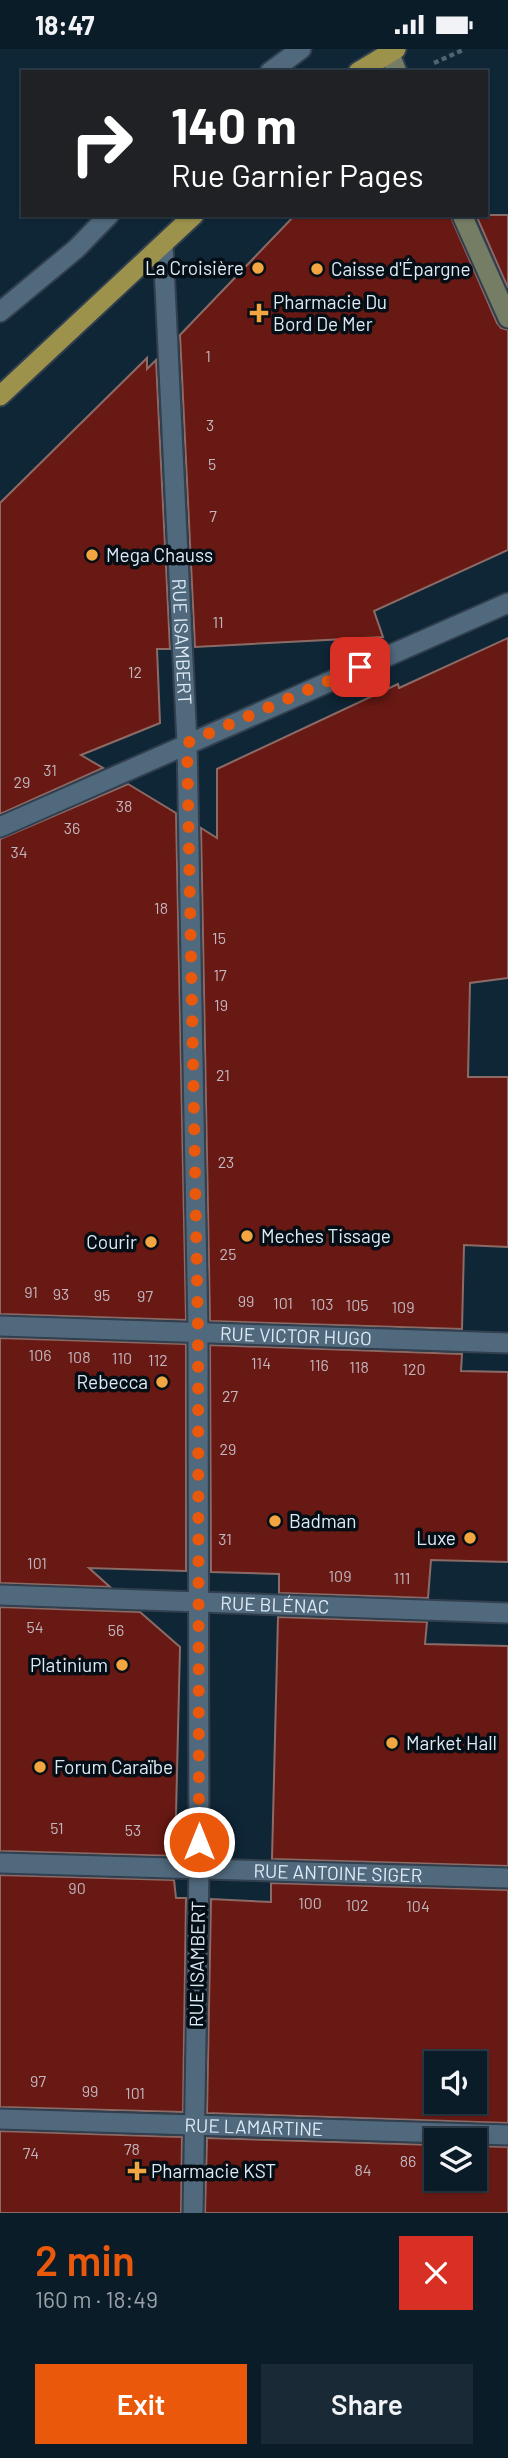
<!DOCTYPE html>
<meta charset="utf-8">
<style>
:root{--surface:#0b1c29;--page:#192935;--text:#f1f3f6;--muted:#9aa1a8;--line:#2b3a46;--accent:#ea580c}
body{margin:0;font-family:Barlow,sans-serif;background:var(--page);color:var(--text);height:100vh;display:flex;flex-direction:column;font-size:26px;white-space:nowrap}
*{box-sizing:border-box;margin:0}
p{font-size:23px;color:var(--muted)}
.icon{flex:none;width:38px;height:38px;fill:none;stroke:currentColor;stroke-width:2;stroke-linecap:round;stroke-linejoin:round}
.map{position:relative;height:2164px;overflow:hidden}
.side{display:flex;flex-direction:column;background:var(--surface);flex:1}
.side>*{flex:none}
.top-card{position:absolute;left:21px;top:21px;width:467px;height:147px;border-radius:0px;box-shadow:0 2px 5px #0004,0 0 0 2px var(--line);background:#202124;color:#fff;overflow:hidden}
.fabs{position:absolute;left:424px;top:2002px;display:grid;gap:14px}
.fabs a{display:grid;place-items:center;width:63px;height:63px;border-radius:0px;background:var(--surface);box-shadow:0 2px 5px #0004,0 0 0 2px var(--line);font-size:35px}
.pin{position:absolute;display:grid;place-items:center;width:60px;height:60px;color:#fff;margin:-30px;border-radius:14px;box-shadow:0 4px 10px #0006}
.me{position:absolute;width:77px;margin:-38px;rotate:0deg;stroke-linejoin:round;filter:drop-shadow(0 0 5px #0008)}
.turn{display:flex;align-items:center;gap:24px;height:147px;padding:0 35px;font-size:32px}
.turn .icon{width:91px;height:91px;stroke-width:2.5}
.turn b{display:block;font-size:49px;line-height:60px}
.round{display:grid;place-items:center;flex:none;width:74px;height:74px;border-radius:0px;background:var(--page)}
.head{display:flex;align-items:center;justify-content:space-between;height:119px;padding:0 35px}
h1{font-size:42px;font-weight:600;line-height:52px;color:var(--accent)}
.action{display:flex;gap:14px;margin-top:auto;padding:14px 35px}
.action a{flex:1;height:80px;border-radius:0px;background:var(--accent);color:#fff;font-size:28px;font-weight:600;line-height:80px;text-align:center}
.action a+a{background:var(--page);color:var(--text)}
.status{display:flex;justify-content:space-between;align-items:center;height:49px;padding:0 35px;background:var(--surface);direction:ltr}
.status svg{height:19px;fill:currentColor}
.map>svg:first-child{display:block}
.building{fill:#691914;stroke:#8c6b66;stroke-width:2;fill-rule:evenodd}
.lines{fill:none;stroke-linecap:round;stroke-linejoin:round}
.service-casing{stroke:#313f4e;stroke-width:23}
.minor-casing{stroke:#313f4e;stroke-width:23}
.secondary-casing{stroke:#313f4e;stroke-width:23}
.primary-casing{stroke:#313f4e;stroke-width:23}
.path{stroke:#4f6372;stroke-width:4.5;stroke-dasharray:5 3.5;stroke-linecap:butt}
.service{stroke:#51697d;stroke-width:19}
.minor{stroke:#51697d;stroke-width:19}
.secondary{stroke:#767d65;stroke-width:19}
.primary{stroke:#9c924c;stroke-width:19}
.route{stroke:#ea580c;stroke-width:12;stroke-dasharray:0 21.6}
.poi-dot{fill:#f2a540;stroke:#050e15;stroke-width:2.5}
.labels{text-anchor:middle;stroke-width:7;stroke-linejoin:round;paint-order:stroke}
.number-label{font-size:16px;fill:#c0b6be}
.poi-label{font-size:19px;fill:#ddebf7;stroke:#050e15;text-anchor:start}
.street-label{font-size:19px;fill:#ddebf7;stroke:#050e15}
</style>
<div class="status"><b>18:47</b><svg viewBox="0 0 49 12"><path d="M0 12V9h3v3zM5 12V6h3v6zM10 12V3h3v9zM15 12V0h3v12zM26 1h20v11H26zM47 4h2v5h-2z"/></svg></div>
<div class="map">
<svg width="508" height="2164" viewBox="0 0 508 2164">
<rect width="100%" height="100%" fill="#0f2637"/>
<!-- building -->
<g class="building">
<polygon points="295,166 450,166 497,274 501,279 508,281 508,501 374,562 383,588 195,598 180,286"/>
<polygon points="476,166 508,166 508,239"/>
<polygon points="147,309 147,320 156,311 170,600 157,600 160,674 81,706 103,719 0,765 0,454"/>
<polygon points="508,589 508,929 470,934 468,1028 508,1028 508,1198 464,1196 462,1280 210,1272 201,779 217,789 217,720 398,635 399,639"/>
<polygon points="128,735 176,764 186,1271 0,1265 0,790"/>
<polygon points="0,1289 186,1295 186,1522 89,1519 110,1538 0,1534"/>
<polygon points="210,1296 462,1305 461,1322 508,1323 508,1513 431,1511 428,1549 279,1544 279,1525 211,1523"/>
<polygon points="0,1558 140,1563 180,1598 175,1807 0,1802"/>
<polygon points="278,1568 427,1573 425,1595 508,1597 508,1817 272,1810"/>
<polygon points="0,1826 174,1831 176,1849 186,1849 183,2063 0,2058"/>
<path d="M271,1834L508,1841V2074L207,2064L211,1850L271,1853ZM436,2014H474V2053H436Z"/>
<polygon points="0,2082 182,2088 181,2164 0,2164"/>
<polygon points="207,2089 436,2096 436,2130 474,2130 474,2097 508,2098 508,2164 205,2164"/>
</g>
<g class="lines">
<!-- service casing -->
<g class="service-casing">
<g id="service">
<polyline points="270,23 301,0"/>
<polyline points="0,263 76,200 109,166"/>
</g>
</g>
<!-- minor casing -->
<g class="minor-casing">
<g id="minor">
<path id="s1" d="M163,196L187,694L198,1283L199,1820L193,2164"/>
<polyline points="0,778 508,554"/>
<path id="s2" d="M0,1277L508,1294"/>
<path id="s3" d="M0,1546L508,1564"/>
<path id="s4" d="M0,1814L508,1829"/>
<path id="s5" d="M0,2070L508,2086"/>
</g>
</g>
<!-- secondary casing -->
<g class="secondary-casing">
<g id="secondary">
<polyline points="389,3 397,23"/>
<polyline points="462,166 508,269"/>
</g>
</g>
<!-- primary casing -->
<g class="primary-casing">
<g id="primary">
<polyline points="358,23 396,0"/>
<polyline points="0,347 194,166"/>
</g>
</g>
<!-- path -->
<polyline class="path" points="434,14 465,0"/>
<!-- service -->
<use href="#service" class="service"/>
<!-- minor -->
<use href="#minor" class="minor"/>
<!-- secondary -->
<use href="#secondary" class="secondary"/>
<!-- primary -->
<use href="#primary" class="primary"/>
</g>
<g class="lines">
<!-- route -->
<polyline class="route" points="199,1793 198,1283 187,694 360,618"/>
</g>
<!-- markers -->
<g class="poi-dot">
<circle cx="258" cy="219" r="7"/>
<circle cx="317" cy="220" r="7"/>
<path d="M255.5 253.5h7v7h7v7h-7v7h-7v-7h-7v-7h7z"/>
<circle cx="92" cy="506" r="7"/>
<circle cx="247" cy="1187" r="7"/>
<circle cx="151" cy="1193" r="7"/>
<circle cx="162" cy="1333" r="7"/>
<circle cx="275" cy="1472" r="7"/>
<circle cx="470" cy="1489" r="7"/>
<circle cx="122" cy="1616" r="7"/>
<circle cx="392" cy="1694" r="7"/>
<circle cx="40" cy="1718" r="7"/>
<path d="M133.5 2111.5h7v7h7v7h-7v7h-7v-7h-7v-7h7z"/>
</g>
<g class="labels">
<!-- number labels -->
<g class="number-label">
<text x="208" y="313">1</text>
<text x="210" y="382">3</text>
<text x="212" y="421">5</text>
<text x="213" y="473">7</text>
<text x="218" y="579">11</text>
<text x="135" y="629">12</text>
<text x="50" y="727">31</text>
<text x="22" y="739">29</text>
<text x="124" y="763">38</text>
<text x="72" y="785">36</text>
<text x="19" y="809">34</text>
<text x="161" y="865">18</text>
<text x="219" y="895">15</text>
<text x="220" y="932">17</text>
<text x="221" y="962">19</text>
<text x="223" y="1032">21</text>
<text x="226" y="1119">23</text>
<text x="228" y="1211">25</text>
<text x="31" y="1249">91</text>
<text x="61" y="1251">93</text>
<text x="102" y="1252">95</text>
<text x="145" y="1253">97</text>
<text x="246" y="1258">99</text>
<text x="283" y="1260">101</text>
<text x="322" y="1261">103</text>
<text x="357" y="1262">105</text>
<text x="403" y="1264">109</text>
<text x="40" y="1312">106</text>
<text x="79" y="1314">108</text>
<text x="122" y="1315">110</text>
<text x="158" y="1317">112</text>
<text x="261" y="1320">114</text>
<text x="319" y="1322">116</text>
<text x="359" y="1324">118</text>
<text x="414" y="1326">120</text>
<text x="230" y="1353">27</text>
<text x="228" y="1406">29</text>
<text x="225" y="1496">31</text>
<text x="37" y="1520">101</text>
<text x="340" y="1533">109</text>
<text x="402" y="1535">111</text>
<text x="35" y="1584">54</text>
<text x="116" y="1587">56</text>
<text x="57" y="1785">51</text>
<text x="133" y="1787">53</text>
<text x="77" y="1845">90</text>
<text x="310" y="1860">100</text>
<text x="357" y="1862">102</text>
<text x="418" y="1863">104</text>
<text x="38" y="2038">97</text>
<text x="90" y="2048">99</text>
<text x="135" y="2050">101</text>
<text x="132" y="2106">78</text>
<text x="31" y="2110">74</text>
<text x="408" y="2118">86</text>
<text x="363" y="2127">84</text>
</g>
<!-- poi labels -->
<g class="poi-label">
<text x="244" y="226" text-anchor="end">La Croisière</text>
<text x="331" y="227">Caisse d'Épargne</text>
<text x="273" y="260">Pharmacie Du<tspan x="273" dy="22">Bord De Mer</tspan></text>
<text x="106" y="513">Mega Chauss</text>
<text x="261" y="1194">Meches Tissage</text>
<text x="137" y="1200" text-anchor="end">Courir</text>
<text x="148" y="1340" text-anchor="end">Rebecca</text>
<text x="289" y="1479">Badman</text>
<text x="456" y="1496" text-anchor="end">Luxe</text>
<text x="108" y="1623" text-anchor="end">Platinium</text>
<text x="406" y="1701">Market Hall</text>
<text x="54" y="1725">Forum Caraïbe</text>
<text x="151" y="2129">Pharmacie KST</text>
</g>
<!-- street labels -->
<g class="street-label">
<text dy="7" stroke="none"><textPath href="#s1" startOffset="397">RUE ISAMBERT</textPath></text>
<text dy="7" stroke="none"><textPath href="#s2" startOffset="296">RUE VICTOR HUGO</textPath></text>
<text dy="7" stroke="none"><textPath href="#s3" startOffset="275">RUE BLÉNAC</textPath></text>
<text dy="7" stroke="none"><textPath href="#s4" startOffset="338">RUE ANTOINE SIGER</textPath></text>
<text transform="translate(197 1915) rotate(-89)" y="7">RUE ISAMBERT</text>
<text dy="7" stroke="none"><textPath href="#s5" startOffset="254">RUE LAMARTINE</textPath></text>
</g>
</g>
</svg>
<div class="fabs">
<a><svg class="icon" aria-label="sound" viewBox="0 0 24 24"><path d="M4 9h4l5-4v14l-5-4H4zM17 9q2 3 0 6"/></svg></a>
<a><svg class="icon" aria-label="layers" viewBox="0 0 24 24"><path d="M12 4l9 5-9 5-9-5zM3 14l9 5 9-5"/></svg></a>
</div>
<div class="pin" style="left:360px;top:618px;background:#d93025"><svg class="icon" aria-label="arrive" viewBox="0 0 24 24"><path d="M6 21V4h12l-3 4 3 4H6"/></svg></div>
<svg class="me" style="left:199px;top:1793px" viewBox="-20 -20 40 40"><circle r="17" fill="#ea580c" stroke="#fff" stroke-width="3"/><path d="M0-11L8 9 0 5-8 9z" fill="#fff"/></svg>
<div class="top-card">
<div class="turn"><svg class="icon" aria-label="right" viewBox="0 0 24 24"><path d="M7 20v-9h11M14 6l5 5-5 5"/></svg><div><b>140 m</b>Rue Garnier Pages</div></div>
</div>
</div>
<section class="side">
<div class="head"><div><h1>2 min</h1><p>160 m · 18:49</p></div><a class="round" style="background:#d93025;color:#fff"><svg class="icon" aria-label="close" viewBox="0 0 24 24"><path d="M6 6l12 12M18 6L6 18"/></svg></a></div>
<div class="action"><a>Exit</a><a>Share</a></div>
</section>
